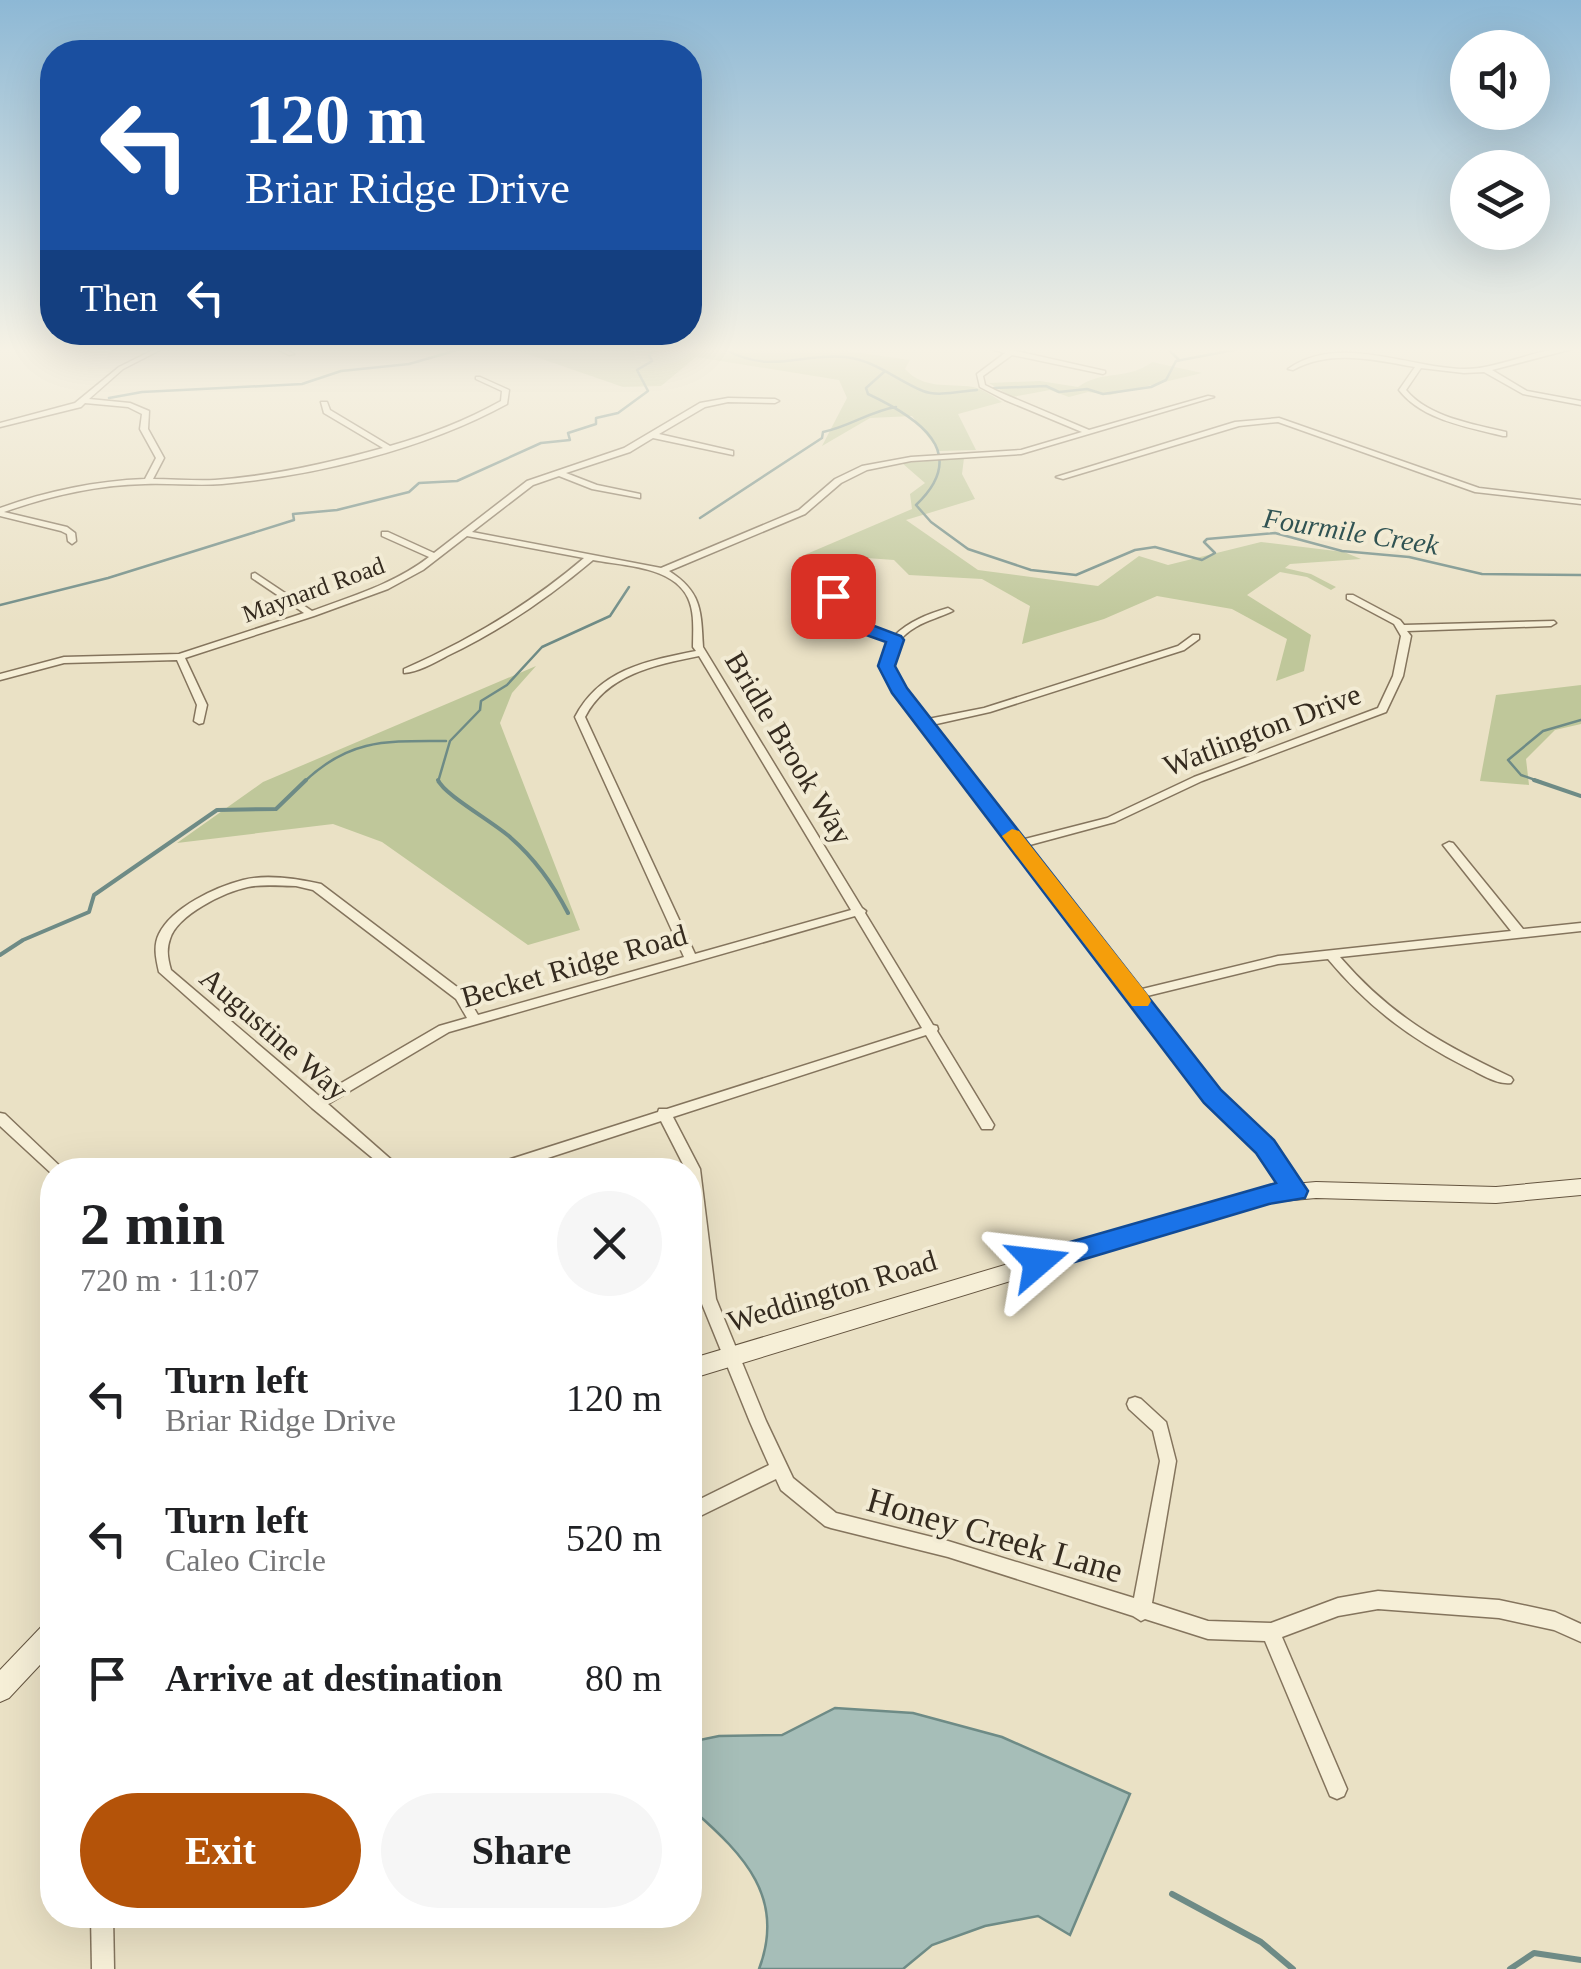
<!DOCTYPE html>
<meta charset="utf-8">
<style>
:root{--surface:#fff;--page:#f6f6f6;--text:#202124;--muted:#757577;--accent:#b45309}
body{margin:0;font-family:"Times New Roman",serif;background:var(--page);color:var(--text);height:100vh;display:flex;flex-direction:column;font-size:38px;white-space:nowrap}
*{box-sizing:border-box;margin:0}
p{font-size:32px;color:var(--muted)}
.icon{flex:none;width:55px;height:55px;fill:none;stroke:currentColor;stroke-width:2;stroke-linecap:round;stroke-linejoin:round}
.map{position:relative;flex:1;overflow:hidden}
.panel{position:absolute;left:40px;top:1158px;width:662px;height:770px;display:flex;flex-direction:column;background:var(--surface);border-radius:40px;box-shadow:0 10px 40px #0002}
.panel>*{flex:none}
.banner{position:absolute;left:40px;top:40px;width:662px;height:305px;border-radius:40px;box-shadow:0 10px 40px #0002;background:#1a4fa0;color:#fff;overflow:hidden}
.fabs{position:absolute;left:1450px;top:30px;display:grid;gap:20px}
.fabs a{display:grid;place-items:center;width:100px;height:100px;border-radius:50%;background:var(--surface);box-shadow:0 10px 40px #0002;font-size:50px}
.pin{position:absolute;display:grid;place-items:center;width:85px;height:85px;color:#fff;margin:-42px;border-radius:20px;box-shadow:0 5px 15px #0006}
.me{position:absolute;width:110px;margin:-55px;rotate:73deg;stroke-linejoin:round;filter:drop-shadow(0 0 8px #0008)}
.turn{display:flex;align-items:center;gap:35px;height:210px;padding:0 40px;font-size:45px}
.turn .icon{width:130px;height:130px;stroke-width:2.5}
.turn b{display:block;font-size:70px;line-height:85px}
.then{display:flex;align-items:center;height:95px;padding:0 40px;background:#0003;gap:20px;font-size:38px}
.round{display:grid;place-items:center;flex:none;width:105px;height:105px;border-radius:52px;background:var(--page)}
.head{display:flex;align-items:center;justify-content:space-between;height:170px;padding:0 40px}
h1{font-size:60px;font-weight:700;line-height:75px}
.action{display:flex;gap:20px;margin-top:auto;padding:20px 40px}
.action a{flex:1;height:115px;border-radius:60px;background:var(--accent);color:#fff;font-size:40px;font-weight:700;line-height:115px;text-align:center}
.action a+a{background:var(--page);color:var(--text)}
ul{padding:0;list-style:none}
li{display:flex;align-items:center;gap:30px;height:140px;padding:0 40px}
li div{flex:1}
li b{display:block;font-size:38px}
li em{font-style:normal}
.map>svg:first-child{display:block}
.green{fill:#bfc79a}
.water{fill:#a6beb8;stroke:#6e8b86;stroke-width:2.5}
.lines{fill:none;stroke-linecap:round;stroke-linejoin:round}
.stream-far2{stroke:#6e8b86;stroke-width:2.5}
.stream-far1{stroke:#6e8b86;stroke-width:4}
.stream{stroke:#6e8b86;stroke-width:6}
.street-casing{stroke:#84745d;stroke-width:3}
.secondary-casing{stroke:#655540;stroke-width:2}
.street{fill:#f6efd7;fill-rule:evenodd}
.secondary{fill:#f6efd7;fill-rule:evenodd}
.route{fill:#1a73e8;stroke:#114b97;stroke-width:2.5}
.slow{fill:#f59e0b}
.labels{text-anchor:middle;stroke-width:8;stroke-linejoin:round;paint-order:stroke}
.far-street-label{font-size:25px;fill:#352b1f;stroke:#f2ebd4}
.far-water-label{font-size:28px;font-style:italic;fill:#305353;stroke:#f2ebd4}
.street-label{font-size:30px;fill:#352b1f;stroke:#f2ebd4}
.near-street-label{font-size:35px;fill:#352b1f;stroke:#f2ebd4}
</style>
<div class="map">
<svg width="1581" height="1969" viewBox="0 0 1581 1969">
<rect width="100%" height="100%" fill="#eae1c5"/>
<!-- green -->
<g class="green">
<path d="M513,349H833L910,360L905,369C924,390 948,383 973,387C983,389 994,397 1002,402L958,414L976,450L939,451L912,416L870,418L822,446L847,398L839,380L696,357L661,386L623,387Z"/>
<path d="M1152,362L1202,373L1110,395L1088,392L1069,397L1050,390L1012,397L989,383L1040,381L1078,387C1103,369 1127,381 1152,362Z"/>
<polygon points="964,458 962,474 975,499 906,520 978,570 1098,586 1139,556 1168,565 1261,542 1344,552 1361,559 1290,564 1285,568 1311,574 1336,587 1331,590 1307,577 1280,572 1247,595 1311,635 1304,671 1276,681 1287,639 1232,609 1157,596 1104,619 1022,644 1030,606 982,579 909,575 894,560 826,555 830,579 824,580 802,556 912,509 910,494 925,483 902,463"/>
<polygon points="536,666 512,693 500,723 580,930 528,945 382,842 333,824 177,843 263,782"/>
<polygon points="1581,685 1581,724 1555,730 1526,759 1529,785 1480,781 1496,695"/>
</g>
<!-- water -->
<path class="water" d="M835,1708L913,1713L1002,1737L1130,1794L1070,1935L1038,1916L985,1926L932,1945L903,1969H759C786,1898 744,1855 694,1811L690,1812V1742L719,1736L782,1735Z"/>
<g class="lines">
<!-- stream-far2 -->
<g class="stream-far2">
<path d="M724,349C771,375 800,353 845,357C875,360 896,380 923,391C938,397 961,391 977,390"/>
<polyline points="1168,349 1179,360"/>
<path d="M884,372L866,388L868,394C917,417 972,452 916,505L931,522L968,549L1031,570L1076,575L1135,550L1155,547L1202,560L1215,553L1204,542L1207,539L1275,533L1342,551L1409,557L1482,574L1581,575"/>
<polyline points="994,388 1046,386 1059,392 1087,389 1103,394 1151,387 1166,380 1176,361 1239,349"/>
<polyline points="109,398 142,392 302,384 341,371 409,364 461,349"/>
<path d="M700,518L822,438L823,432C849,427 870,411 896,407"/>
<polyline points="0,605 108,578 294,520 293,514 337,510 409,492 419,483 457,481 541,443 570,440 568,433 596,424 596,418 618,413 648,391 637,370 652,361 649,355 656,349"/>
<path d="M304,782C350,738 387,741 446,741"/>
<polyline points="438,782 450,741 480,710 481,701 507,685 542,647 610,616 629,587"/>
<polyline points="1541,782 1521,775 1508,760 1543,731 1581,720"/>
</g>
<!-- stream-far1 -->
<g class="stream-far1">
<path d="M438,780C444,795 495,823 511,838C535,859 553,884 568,913"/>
<polyline points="1534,780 1581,796"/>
<polyline points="0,955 23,940 89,912 94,895 217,810 276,809 306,780"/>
</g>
<!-- stream -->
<g class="stream">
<polyline points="1172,1894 1261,1942 1293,1969"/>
<polyline points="1510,1969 1534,1953 1581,1960"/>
</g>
<!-- street casing -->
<g class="street-casing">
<g id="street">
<path d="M155,349H162L123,369L89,399L130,403L149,411L148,429L164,458L153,479C174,479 195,481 215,480C272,476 329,463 383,448L324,413L321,402H327L330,410L390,446C428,435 465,421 501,401L502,391L476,379V377H480L509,390L507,404C425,449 315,476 222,484C196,486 171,483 145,484C97,485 49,496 4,512L67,527L75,533L76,541L72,544L68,541L67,534L61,531L0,516V508C47,491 95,481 145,479L156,458L140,429L142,414L128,407L85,403L81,407L0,427V423L75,403L119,367Z"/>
<polygon points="277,349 284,349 294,354 289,355"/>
<path d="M991,349L1011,350L1105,371V373L1103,374L1012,355L983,376L985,385L997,391L1089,430L1208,396L1214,397L1021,454L911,461L867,470L841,483L805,514L669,571C702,592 701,611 703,647L862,908L866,911L865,913L933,1025L937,1026L938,1029L937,1031L994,1125L992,1129H982L926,1035L673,1117L700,1169L716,1299L766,1421L793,1478L836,1513L948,1541L1134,1598L1160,1461L1153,1431L1129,1409L1127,1404L1129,1399L1135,1397L1141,1399L1166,1422L1176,1461L1152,1603L1208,1621L1271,1623L1338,1598L1378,1591L1499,1600L1555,1612L1581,1624V1642L1554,1630L1499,1618L1378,1609L1338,1616L1282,1637L1347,1789L1344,1796L1337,1799L1330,1796L1265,1641L1208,1639L1145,1619L1141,1621L1133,1616L948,1557L831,1528L825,1526L781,1490L776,1479L690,1521V1504L769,1465L750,1422L700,1299L690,1206V1170H686L661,1121L511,1170H487L489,1166L658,1112L659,1109H667L922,1028L855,916L449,1032L328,1104L403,1170H387L312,1108L159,972C156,959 153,946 159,934C172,907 216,887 243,880C266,874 299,879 321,884L465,993L478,1015L684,957L575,717C600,669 647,661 696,651L693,647C693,631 695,613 688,598C673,566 623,566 593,560C548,598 500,631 447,656C434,663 418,672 404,673V669C470,640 529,605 584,558L467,536L423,570L388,589L314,616L185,658L207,705L203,723L199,724L194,721L197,705L177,660L64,663L0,680V674L64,657L179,654L304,613L252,578V574L255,573L312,611C352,596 394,584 429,557L382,536V532H388L434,553L527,481L624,448L700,403L728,398L775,399L779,401L775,403L728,402L705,407L659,434L733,451V455L653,438L630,452L566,473L597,485L640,494V498L592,489L559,476L533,485L472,532L661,568L799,510L835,479L862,466L911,457L1021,450L1082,432L1005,400L980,387L977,374L1005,353ZM699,656L851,910L695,954L585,717C607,674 655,665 699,656ZM296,886L313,890L456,999L467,1018L439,1026L319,1096L171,970C168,959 166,950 170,939C177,915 224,892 248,887C262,884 281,886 296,886Z"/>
<path d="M1572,349L1492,370L1527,391L1581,401V405L1523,394L1484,372L1464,373L1421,368L1406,390C1428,417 1473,424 1506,432V436H1503C1468,427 1422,420 1399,390L1415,367C1374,360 1331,349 1293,370L1288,369C1339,333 1408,368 1464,369C1501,369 1537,347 1572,349Z"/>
<polygon points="1279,418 1479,488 1581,500 1581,504 1475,492 1278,422 1239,426 1063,479 1056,477 1235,422"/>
<path d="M835,584L839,587V603C854,620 872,629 894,636C909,621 928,614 948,608L953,611C941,617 927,620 916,627C900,636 885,655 893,674C898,686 919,708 928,719L984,708L1178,646L1193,635H1199V639L1184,650L990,712L932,725L1021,840L1107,818L1194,777L1378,708L1393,676L1401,636L1394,624L1347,599V595H1353L1400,620L1404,625L1554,621L1556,623L1551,626L1407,631L1411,636L1403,676L1386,712L1202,781L1115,822L1026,846L1138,990L1278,956L1511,931L1443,845L1449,842L1453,843L1523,929L1581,923V931L1340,957C1391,1016 1441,1044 1511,1077L1513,1080L1511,1083C1497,1085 1481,1074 1468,1068C1411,1039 1369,1008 1328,959L1278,964L1143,997L1218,1094L1270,1142L1302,1191L1300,1195L1295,1197L1290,1195L1260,1150L1208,1100L885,676C880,663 883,652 890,640C871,635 839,624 831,604C830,601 831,590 831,587Z"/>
<polygon points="0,1113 5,1114 64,1170 52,1170 52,1174 0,1126"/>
<polygon points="91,1915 113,1915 114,1969 92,1969"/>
</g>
</g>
<!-- secondary casing -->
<g class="secondary-casing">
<g id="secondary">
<polygon points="1581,1179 1581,1195 1496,1203 1316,1198 1269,1202 690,1379 690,1359 1269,1186 1316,1182 1496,1187"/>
<polygon points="52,1621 52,1652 9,1698 0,1702 0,1670 43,1625"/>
</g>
</g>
<!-- street -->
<use href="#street" class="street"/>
<!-- secondary -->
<use href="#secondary" class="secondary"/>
</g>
<!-- sky -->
<linearGradient id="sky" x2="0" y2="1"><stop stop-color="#8db8d5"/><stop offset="0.56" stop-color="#f6f2e5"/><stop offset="1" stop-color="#f6f2e5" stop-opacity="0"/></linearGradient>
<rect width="1581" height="624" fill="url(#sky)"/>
<!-- route -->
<polygon class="route" points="827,593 838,593 861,621 901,636 904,640 895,666 907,688 1221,1090 1274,1140 1308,1191 1305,1198 1269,1204 1038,1273 1028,1270 1024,1262 1028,1254 1276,1183 1256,1153 1204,1103 892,693 878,666 886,642 849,629 825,596"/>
<!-- slow -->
<polygon class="slow" points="1012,829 1019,831 1148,995 1151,1001 1148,1006 1132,1006 1002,836"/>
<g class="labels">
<!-- far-street labels -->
<g class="far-street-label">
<text transform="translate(313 589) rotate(-20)" y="9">Maynard Road</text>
</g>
<!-- far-water labels -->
<g class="far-water-label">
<text transform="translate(1351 531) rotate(9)" y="10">Fourmile Creek</text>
</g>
<!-- street labels -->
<g class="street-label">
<text transform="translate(1262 730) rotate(-21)" y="10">Watlington Drive</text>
<text transform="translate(789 748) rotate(59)" y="10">Bridle Brook Way</text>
<text transform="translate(574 966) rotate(-16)" y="10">Becket Ridge Road</text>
<text transform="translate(274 1034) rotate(41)" y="10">Augustine Way</text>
<text transform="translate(832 1291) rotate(-17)" y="10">Weddington Road</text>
</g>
<!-- near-street labels -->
<g class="near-street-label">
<text transform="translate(995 1535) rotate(16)" y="12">Honey Creek Lane</text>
</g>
</g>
</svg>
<div class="fabs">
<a><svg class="icon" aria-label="sound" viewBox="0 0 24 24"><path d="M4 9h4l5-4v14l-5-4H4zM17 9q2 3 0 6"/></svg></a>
<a><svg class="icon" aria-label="layers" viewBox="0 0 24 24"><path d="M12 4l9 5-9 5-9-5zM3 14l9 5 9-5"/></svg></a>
</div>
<div class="pin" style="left:833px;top:596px;background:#d93025"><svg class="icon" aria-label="arrive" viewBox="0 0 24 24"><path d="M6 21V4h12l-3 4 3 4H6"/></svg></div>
<svg class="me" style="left:1038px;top:1262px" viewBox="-20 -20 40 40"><path d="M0-17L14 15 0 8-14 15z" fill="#1a73e8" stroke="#fff" stroke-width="4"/></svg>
<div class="banner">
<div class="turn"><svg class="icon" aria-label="left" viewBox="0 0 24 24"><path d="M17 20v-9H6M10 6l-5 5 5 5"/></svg><div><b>120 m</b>Briar Ridge Drive</div></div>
<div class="then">Then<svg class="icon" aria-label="left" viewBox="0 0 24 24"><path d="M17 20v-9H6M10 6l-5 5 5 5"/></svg></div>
</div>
<section class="panel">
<div class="head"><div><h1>2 min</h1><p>720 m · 11:07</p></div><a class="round"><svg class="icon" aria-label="close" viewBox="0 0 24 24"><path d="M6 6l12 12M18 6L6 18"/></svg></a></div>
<ul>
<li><svg class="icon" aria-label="left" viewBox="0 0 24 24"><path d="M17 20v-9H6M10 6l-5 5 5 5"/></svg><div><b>Turn left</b><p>Briar Ridge Drive</p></div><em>120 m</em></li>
<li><svg class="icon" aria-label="left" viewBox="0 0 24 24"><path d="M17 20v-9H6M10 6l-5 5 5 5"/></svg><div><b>Turn left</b><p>Caleo Circle</p></div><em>520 m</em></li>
<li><svg class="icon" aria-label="arrive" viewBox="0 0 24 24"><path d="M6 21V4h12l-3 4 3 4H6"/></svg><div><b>Arrive at destination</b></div><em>80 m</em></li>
</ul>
<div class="action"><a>Exit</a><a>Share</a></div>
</section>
</div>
